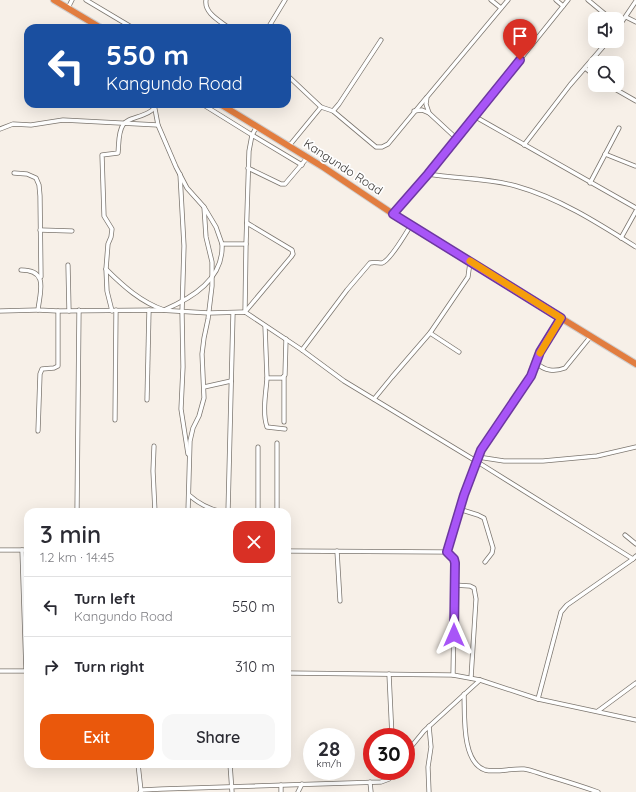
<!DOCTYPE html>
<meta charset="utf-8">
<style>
:root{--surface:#fff;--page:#f7f7f7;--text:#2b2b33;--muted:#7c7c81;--line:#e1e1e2;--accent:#ea580c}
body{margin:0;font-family:Quicksand,sans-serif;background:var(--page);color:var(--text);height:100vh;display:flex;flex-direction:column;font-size:15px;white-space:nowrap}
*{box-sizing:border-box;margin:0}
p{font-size:13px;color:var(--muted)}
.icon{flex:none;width:22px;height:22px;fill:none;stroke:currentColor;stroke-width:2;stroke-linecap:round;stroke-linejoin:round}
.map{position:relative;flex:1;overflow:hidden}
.sheet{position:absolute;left:24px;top:508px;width:267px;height:260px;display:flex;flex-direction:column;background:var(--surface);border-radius:12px;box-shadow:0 4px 16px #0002}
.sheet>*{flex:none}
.banner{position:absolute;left:24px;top:24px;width:267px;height:84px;border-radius:12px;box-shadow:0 4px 16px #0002;background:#1a4fa0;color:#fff;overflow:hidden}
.buttons{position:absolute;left:588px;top:12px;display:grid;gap:8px}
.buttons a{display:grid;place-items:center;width:36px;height:36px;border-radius:8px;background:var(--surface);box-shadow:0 4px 16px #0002;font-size:20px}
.speed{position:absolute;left:303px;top:728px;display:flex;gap:8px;font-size:20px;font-weight:700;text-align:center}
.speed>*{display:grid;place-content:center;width:52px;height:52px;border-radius:50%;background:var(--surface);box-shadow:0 4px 16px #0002;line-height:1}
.speed small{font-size:10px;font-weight:400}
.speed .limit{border:6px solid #d22;background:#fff;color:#111}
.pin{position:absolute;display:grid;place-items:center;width:34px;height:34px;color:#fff;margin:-41px -17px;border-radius:50% 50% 50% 0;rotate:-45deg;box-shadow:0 0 4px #0007}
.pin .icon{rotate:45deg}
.me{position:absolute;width:44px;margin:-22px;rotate:0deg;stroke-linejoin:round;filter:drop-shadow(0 0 3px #0008)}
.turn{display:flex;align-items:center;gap:14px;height:84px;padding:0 16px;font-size:18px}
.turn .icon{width:52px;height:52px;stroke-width:2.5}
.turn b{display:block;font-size:28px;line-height:34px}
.round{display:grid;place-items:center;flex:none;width:42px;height:42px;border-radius:12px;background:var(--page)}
.headline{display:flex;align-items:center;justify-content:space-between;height:68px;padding:0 16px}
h1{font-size:24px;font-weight:600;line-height:30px}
.action{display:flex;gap:8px;margin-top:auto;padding:8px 16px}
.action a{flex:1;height:46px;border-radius:12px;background:var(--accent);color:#fff;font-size:16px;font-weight:600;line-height:46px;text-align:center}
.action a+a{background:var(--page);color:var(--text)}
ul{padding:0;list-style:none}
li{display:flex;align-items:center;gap:12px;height:60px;padding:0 16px;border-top:1px solid var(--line)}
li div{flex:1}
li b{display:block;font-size:15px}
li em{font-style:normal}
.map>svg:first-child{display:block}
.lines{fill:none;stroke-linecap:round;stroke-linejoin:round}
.street-casing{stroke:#7c766f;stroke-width:5}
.highway-casing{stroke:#d0cfcf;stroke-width:8}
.street{stroke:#fff;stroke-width:3.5}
.highway{stroke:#e27d3f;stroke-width:6}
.route-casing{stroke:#6d37a1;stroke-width:10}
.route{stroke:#a855f7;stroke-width:7}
.slow{stroke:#f59e0b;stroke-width:7}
.labels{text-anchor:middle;stroke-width:3.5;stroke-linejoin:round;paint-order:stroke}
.street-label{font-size:12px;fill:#3b3835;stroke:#fefefe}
</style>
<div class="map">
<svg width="636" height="792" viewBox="0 0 636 792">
<rect width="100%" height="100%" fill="#f7f0e8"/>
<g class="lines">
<!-- street casing -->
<g class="street-casing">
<g id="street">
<polyline points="86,0 133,28"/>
<path d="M206,0C204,13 220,21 229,28"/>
<polyline points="491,0 501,8"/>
<polyline points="556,0 563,6"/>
<polyline points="588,0 611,19"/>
<polyline points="68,8 72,0"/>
<polyline points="626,17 636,22"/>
<polyline points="268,28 285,0"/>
<polyline points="617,29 636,1"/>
<polyline points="585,68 595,76"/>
<polyline points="287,75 321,107 333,111 339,104 381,40"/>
<polyline points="608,85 636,101"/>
<polyline points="202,104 252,135 257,126"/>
<polyline points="155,109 158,125 176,167 187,188 204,207 216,227 222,244 246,244"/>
<polyline points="333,111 376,147 382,147 388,144 426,98"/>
<polyline points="414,111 422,110 429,113"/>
<polyline points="474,116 636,208"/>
<polyline points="0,129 13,124 31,125 63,120 158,125"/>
<polyline points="456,138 429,113 426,104 427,97 508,0"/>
<polyline points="524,145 570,85 608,41"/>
<polyline points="289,146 321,107"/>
<polyline points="605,154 635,166"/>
<polyline points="248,168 281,184 285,184 307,158"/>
<polyline points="14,173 27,174 36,178 39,185 40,196 41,277"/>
<polyline points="180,174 184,246 182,312 183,367 181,409 188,454"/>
<path d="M428,174C457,179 488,178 516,186C559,198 598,223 636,247"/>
<polyline points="590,183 619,128"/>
<polyline points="393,214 428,174 568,0"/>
<polyline points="40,230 72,231"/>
<polyline points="621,238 636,211"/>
<polyline points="68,265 69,311"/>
<path d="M106,269C123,286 141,302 164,310C192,298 224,279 222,244"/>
<path d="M21,270C49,270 40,291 38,310L58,311L158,310L209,313L245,312L302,350L344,381L476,461L460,507L447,552"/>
<polyline points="0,311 38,310"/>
<path d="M112,311L107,291L106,269L108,244L111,237L112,229L104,216L102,155L118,153C119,144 118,132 123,125C128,116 150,118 157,104"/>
<polyline points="245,312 246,244 249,151 252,135 302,165"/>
<polyline points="245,312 291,257 293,254 292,250 247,223"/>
<polyline points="561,318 540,352 531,376 481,450 476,461 633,559 636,556"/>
<polyline points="265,326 267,378"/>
<polyline points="430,333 459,352"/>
<path d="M302,350L347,290L370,263C374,262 378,263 382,263C390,261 406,233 411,225"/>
<path d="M537,363C544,371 555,372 565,368L591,336"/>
<polyline points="204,387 231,381"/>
<polyline points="374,399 392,377 430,333 468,277 470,262"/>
<polyline points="147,400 149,310"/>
<polyline points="115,420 116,310"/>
<polyline points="284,422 284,377"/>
<path d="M285,429L267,427C262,412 266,393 267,378H282L285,375L286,339"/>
<polyline points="38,431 40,374 42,369 54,368 58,366 58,311"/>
<polyline points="277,443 277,512"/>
<polyline points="154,446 153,471 155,512"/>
<polyline points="478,457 504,461 543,461 597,456 636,447"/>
<path d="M189,495C199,504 209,509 222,512"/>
<polyline points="459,509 478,515 484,518 493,548 492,553 485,562"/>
<polyline points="77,512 79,310"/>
<polyline points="188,512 190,441 193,428 199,416 204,398 202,354 204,338 208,319 212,286 212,262 206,237 204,207"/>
<polyline points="228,512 233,313"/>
<polyline points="258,512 258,447"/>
<polyline points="625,535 636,544"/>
<polyline points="0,550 28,550"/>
<polyline points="22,550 26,671"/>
<polyline points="287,551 447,552 454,559 455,563 453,675"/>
<polyline points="337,551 340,601"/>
<polyline points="454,585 470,586 474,588 476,599 471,678"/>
<polyline points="0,671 27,671"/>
<polyline points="287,673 453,675 480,680 538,699 636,720"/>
<polyline points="389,674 392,737"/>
<path d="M464,694C465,713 461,762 485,770C496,773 512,768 524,769C532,770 540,774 548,776C565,781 581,786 598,792"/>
<polyline points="538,699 561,612 567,605 633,559"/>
<polyline points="598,711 636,683"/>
<polyline points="406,753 424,731 480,680"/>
<polyline points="138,764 141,791"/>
<polyline points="230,764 232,792"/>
<polyline points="370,782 371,792"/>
<polyline points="281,785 281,792"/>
<polyline points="140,792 142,790 162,789 381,782 389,779 394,771"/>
<polyline points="298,792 302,784"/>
<polyline points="429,792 428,767 431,747 429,726"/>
</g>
</g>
<!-- highway casing -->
<g class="highway-casing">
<g id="highway">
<polyline points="54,0 101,28"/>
<polyline points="220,104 323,167 414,228 636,364"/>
</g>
</g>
<!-- street -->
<use href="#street" class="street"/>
<!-- highway -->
<use href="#highway" class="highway"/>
</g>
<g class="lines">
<!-- route casing -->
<g class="route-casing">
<polyline id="route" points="454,635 455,563 454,559 447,552 464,495 481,450 531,376 540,352 561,318 393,214 428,174 520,60"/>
</g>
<!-- route -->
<use href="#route" class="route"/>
<!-- slow -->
<polyline class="slow" points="470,261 561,318 540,353"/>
</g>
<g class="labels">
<!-- street labels -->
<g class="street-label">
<text transform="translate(343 167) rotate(33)" y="4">Kangundo Road</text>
</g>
</g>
</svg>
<div class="buttons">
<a><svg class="icon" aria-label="sound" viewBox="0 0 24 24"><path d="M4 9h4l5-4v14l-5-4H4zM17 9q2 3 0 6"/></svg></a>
<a><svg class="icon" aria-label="search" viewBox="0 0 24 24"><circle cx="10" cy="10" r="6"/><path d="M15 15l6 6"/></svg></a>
</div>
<div class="speed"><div>28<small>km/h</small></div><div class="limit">30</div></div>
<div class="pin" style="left:520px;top:60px;background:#d93025"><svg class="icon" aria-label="arrive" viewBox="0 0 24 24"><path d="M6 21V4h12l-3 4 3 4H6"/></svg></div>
<svg class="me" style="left:454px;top:635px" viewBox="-20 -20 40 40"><path d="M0-17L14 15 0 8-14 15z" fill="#a855f7" stroke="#fff" stroke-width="4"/></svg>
<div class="banner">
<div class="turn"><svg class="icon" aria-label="left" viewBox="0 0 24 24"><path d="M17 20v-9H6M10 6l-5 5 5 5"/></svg><div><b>550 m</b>Kangundo Road</div></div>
</div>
<section class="sheet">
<div class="headline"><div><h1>3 min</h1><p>1.2 km · 14:45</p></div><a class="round" style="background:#d93025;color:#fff"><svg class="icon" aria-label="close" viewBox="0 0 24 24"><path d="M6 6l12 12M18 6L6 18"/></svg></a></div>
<ul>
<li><svg class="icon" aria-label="left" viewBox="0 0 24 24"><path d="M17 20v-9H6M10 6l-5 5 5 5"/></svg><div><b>Turn left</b><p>Kangundo Road</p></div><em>550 m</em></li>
<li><svg class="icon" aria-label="right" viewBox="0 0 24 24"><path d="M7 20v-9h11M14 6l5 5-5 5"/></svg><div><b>Turn right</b></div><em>310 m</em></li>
</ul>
<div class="action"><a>Exit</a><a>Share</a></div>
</section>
</div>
